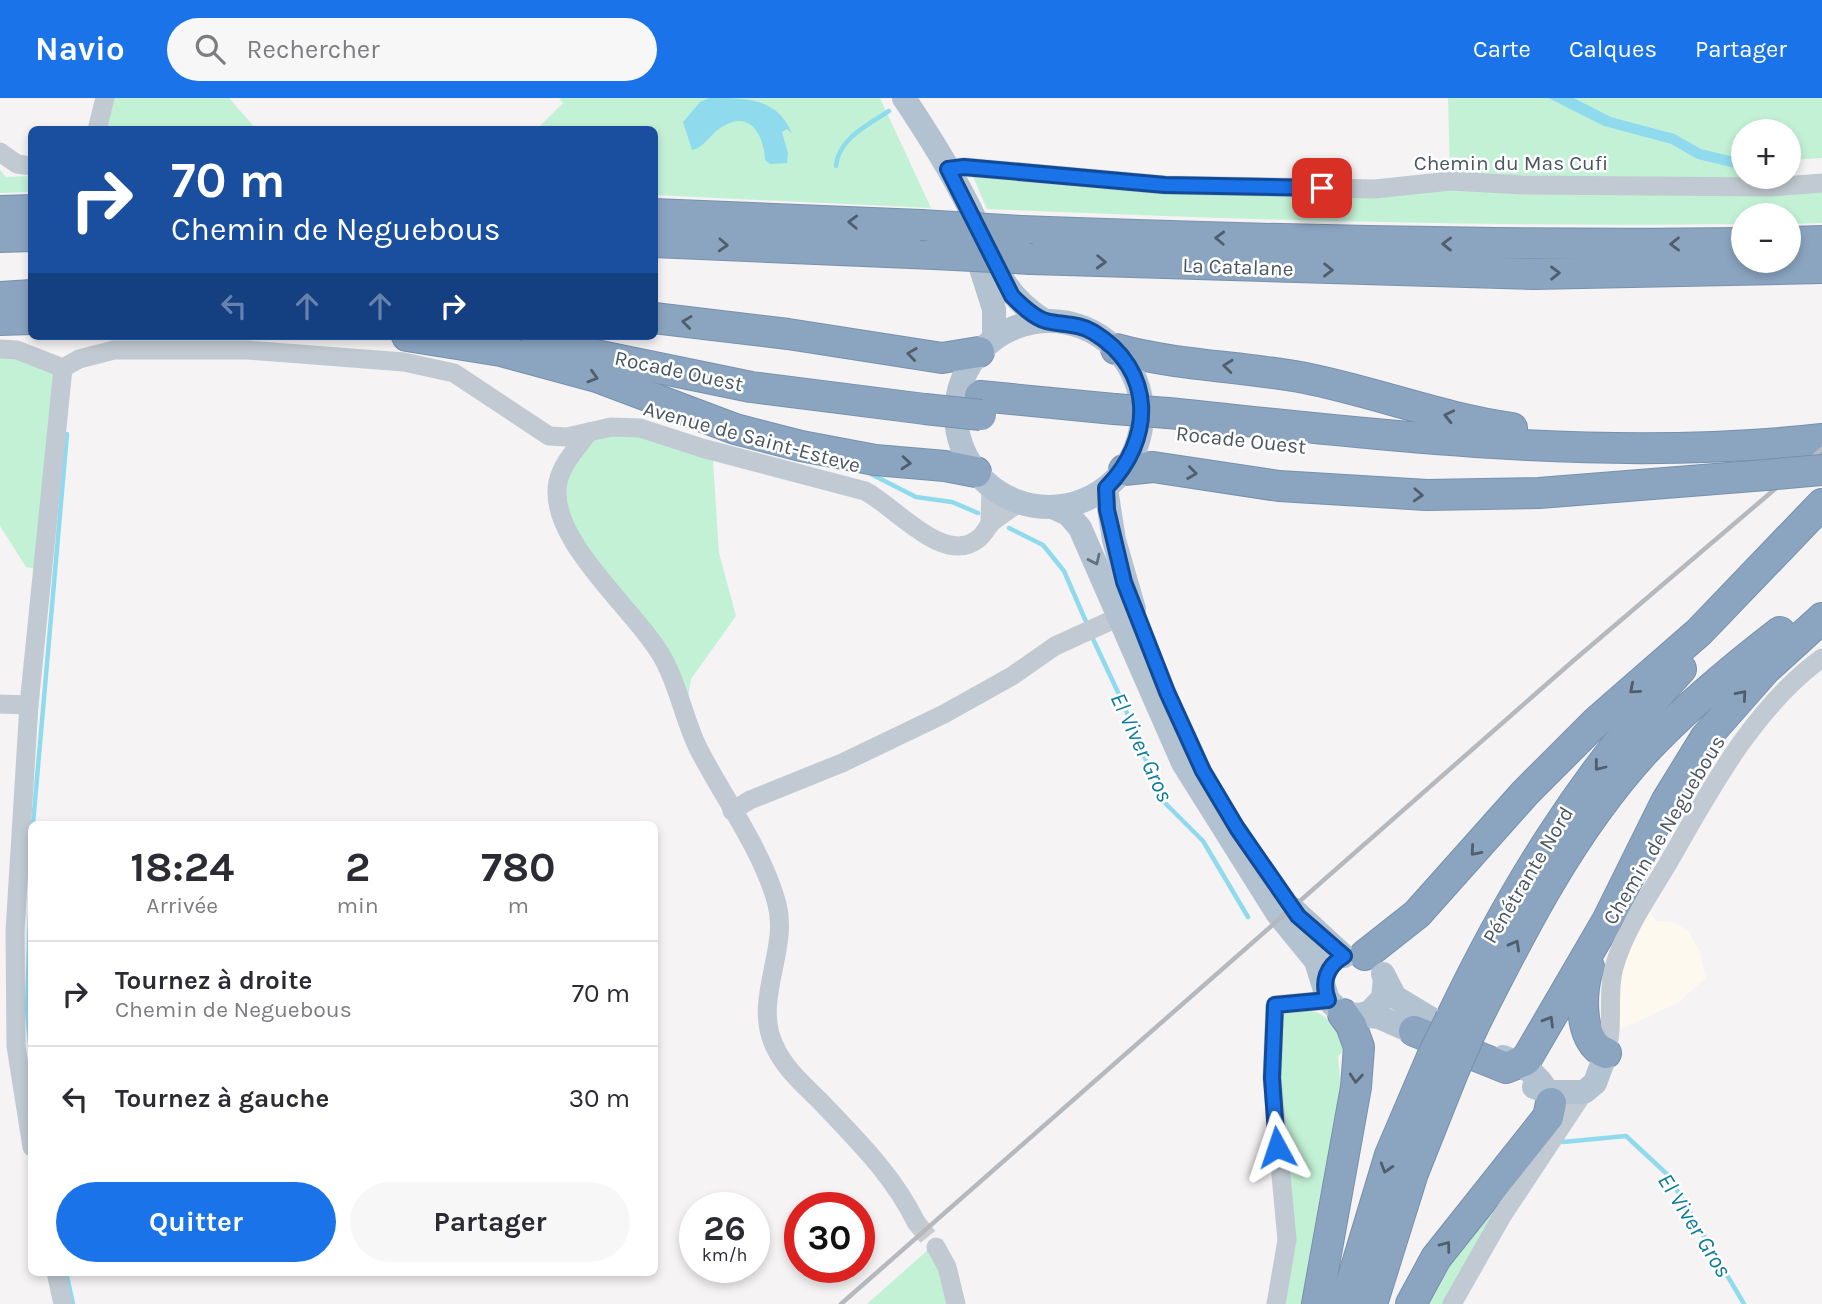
<!DOCTYPE html>
<html lang="fr">
<meta charset="utf-8">
<style>
:root{--surface:#fff;--page:#f7f7f7;--text:#2b2b33;--muted:#7c7c81;--line:#e1e1e2;--accent:#1a73e8}
body{margin:0;font-family:Karla,sans-serif;background:var(--page);color:var(--text);height:100vh;display:flex;flex-direction:column;font-size:26px;white-space:nowrap}
*{box-sizing:border-box;margin:0}
p{font-size:23px;color:var(--muted)}
.icon{flex:none;width:38px;height:38px;fill:none;stroke:currentColor;stroke-width:2;stroke-linecap:round;stroke-linejoin:round}
.map{position:relative;flex:1;overflow:hidden}
.drawer{position:absolute;left:28px;top:723px;width:630px;height:455px;display:flex;flex-direction:column;background:var(--surface);border-radius:10px;box-shadow:0 4px 10px #0003}
.drawer>*{flex:none}
.top-card{position:absolute;left:28px;top:28px;width:630px;height:214px;border-radius:10px;box-shadow:0 4px 10px #0003;background:#1a4fa0;color:#fff;overflow:hidden}
.controls{position:absolute;left:1731px;top:21px;display:grid;gap:14px}
.controls a{display:grid;place-items:center;width:70px;height:70px;border-radius:50%;background:var(--surface);box-shadow:0 4px 10px #0003;font-size:35px}
.speed{position:absolute;left:679px;top:1094px;display:flex;gap:14px;font-size:35px;font-weight:700;text-align:center}
.speed>*{display:grid;place-content:center;width:91px;height:91px;border-radius:50%;background:var(--surface);box-shadow:0 4px 10px #0003;line-height:1}
.speed small{font-size:18px;font-weight:400}
.speed .limit{border:10px solid #d22;background:#fff;color:#111}
.pin{position:absolute;display:grid;place-items:center;width:60px;height:60px;color:#fff;margin:-30px;border-radius:14px;box-shadow:0 4px 10px #0006}
.me{position:absolute;width:77px;margin:-38px;rotate:355deg;stroke-linejoin:round;filter:drop-shadow(0 0 5px #0008)}
.turn{display:flex;align-items:center;gap:24px;height:147px;padding:0 28px;font-size:32px}
.turn .icon{width:91px;height:91px;stroke-width:2.5}
.turn b{display:block;font-size:49px;line-height:60px}
.lanes{display:flex;align-items:center;height:66px;padding:0 28px;background:#0003;justify-content:center;gap:35px;direction:ltr}
.lanes .off{opacity:.35}
.eta{display:flex;justify-content:space-evenly;align-items:center;height:119px;text-align:center}
.eta b{font-size:42px;font-weight:700;line-height:49px}
.cta{display:flex;gap:14px;margin-top:auto;padding:14px 28px}
.cta a{flex:1;height:80px;border-radius:42px;background:var(--accent);color:#fff;font-size:28px;font-weight:700;line-height:80px;text-align:center}
.cta a+a{background:var(--page);color:var(--text)}
ul{padding:0;list-style:none}
li{display:flex;align-items:center;gap:21px;height:105px;padding:0 28px;border-top:2px solid var(--line)}
li div{flex:1}
li b{display:block;font-size:26px}
li em{font-style:normal}
header{display:flex;align-items:center;gap:42px;box-sizing:border-box;height:98px;padding:0 35px;background:var(--accent);color:#fff}
header strong{font-size:33px}
nav{display:flex;gap:38px;margin-inline-start:auto;font-size:24px}
.search{width:490px;height:63px;background:var(--page);display:flex;align-items:center;gap:18px;box-sizing:border-box;padding:0 24px;border-radius:38px;color:var(--muted);font-size:26px}
.map>svg:first-child{display:block}
.commercial{fill:#fdf9ef}
.green{fill:#c3f1d5}
.water{fill:#90daee}
.lines{fill:none;stroke-linecap:round;stroke-linejoin:round}
.stream{stroke:#90daee;stroke-width:4.5}
.minor-tunnel{stroke:#caccce;stroke-width:19;stroke-dasharray:19 10;stroke-linecap:butt}
.highway-casing{stroke:#7690ad;stroke-width:32}
.minor{stroke:#c1cad2;stroke-width:19}
.major{stroke:#b3c2d1;stroke-width:24}
.highway{stroke:#8ba5c1;stroke-width:30}
.rail{stroke:#b5b8bd;stroke-width:4.5}
.highway-bridge-casing{stroke:#7690ad;stroke-width:32;stroke-linecap:butt}
.highway-bridge{stroke:#8ba5c1;stroke-width:30}
.oneway{stroke:#505e6b}
.oneway2{stroke:#64717d}
.route-casing{stroke:#114b97;stroke-width:18}
.route{stroke:#1a73e8;stroke-width:12}
.labels{text-anchor:middle;stroke-width:5;stroke-linejoin:round;paint-order:stroke}
.street-label{font-size:21px;fill:#4a5661;stroke:#fff}
.water-label{font-size:23px;font-style:italic;fill:#0c7c9b;stroke:#fff}
</style>
<header>
<strong>Navio</strong>
<div class="search"><svg class="icon" aria-label="search" viewBox="0 0 24 24"><circle cx="10" cy="10" r="6"/><path d="M15 15l6 6"/></svg>Rechercher</div>
<nav><a>Carte</a><a>Calques</a><a>Partager</a></nav>
</header>
<div class="map">
<svg width="1822" height="1206" viewBox="0 0 1822 1206">
<rect width="100%" height="100%" fill="#f5f3f3"/>
<!-- commercial -->
<polygon class="commercial" points="1650,813 1656,823 1672,824 1688,832 1700,854 1706,880 1679,904 1617,933 1620,870 1640,827"/>
<!-- green -->
<g class="green">
<polygon points="113,0 229,0 256,31 107,32"/>
<polygon points="559,0 880,0 931,110 655,97 654,32 536,32 563,5"/>
<polygon points="1448,0 1548,0 1605,28 1671,46 1697,61 1743,72 1743,79 1757,79 1757,82 1450,76"/>
<polygon points="1574,0 1822,0 1822,60 1789,62 1788,33 1743,33 1743,61 1701,51 1675,36 1611,19"/>
<polygon points="0,72 6,79 31,78 31,94 0,95"/>
<path d="M972,76L1450,90L1822,91V125L1789,126L1788,117H1743V126C1491,129 1240,122 987,111Z"/>
<polygon points="0,260 15,260 55,275 36,471 26,469 0,428"/>
<path d="M612,337L638,338L713,362L719,455L736,518L691,581L687,605C682,589 678,570 670,555C645,508 555,440 566,384C569,369 582,355 590,343Z"/>
<path d="M1285,911C1325,911 1326,917 1349,948L1338,958L1341,988L1303,1206H1282L1278,933Z"/>
<polygon points="1531,1053 1443,1206 1423,1206 1445,1166"/>
<polygon points="929,1151 941,1172 949,1206 867,1206"/>
</g>
<!-- water -->
<g class="water">
<path d="M709,0C748,0 778,0 792,36L787,31L782,34L788,55L787,65L770,66L765,62C764,37 750,11 722,29C711,35 704,50 692,52L683,24L700,4Z"/>
<polygon points="1548,0 1574,0 1611,19 1675,36 1701,51 1743,61 1743,72 1697,61 1671,46 1604,28"/>
</g>
<g class="lines">
<!-- stream -->
<g class="stream">
<path d="M836,68C838,41 869,26 889,13"/>
<polyline points="869,375 916,399 952,404 978,415"/>
<polyline points="1009,430 1043,447 1064,473 1087,526"/>
<polyline points="1093,541 1123,605 1162,702 1203,743 1248,819"/>
<polyline points="33,726 67,336"/>
<polyline points="32,759 27,911 32,970"/>
<polyline points="1563,1044 1626,1038 1668,1077 1744,1206"/>
<polyline points="66,1174 73,1206"/>
</g>
<!-- minor-tunnel -->
<polyline class="minor-tunnel" points="916,1124 936,1149"/>
<!-- highway casing -->
<g class="highway-casing">
<g id="highway">
<polyline points="0,113 32,112"/>
<polyline points="654,116 921,127"/>
<path d="M1021,133C1262,142 1502,148 1743,145"/>
<polyline points="0,139 32,138"/>
<polyline points="654,144 934,156"/>
<polyline points="1788,144 1822,143"/>
<polyline points="1032,161 1533,176 1822,170"/>
<polyline points="0,199 32,197"/>
<polyline points="654,220 788,236 942,260 979,254"/>
<polyline points="0,222 32,221"/>
<polyline points="407,238 501,253 597,279 735,331 801,348 875,362 945,368 976,374"/>
<polyline points="537,245 751,289 925,311"/>
<path d="M1116,251C1178,268 1242,268 1305,280C1375,294 1441,320 1512,330"/>
<polyline points="980,298 1114,311"/>
<path d="M1168,315C1385,337 1603,365 1822,341"/>
<polyline points="1124,372 1153,369 1279,388 1427,397 1539,395 1766,377"/>
<polyline points="1365,857 1417,816 1525,695 1597,623 1699,534 1822,406"/>
<path d="M1589,869C1580,891 1578,945 1606,955"/>
<path d="M1451,920C1513,790 1583,678 1681,571"/>
<path d="M1473,929C1521,833 1571,734 1644,654C1685,610 1732,571 1780,534"/>
<polyline points="1414,933 1506,970 1526,962 1607,823 1666,704 1706,639 1766,571 1822,520"/>
<polyline points="1317,1206 1356,989 1359,949 1351,927 1343,916"/>
<polyline points="1345,1206 1390,1057 1431,961"/>
<polyline points="1372,1206 1413,1075 1454,972"/>
<polyline points="1411,1206 1436,1160 1548,1019 1551,1005"/>
</g>
</g>
<!-- minor -->
<g class="minor">
<polyline points="97,32 105,0"/>
<polyline points="0,54 17,66 32,68"/>
<polyline points="948,71 964,69 1165,87 1375,91 1450,83 1523,87 1771,89 1822,85"/>
<polyline points="0,251 17,252 63,270"/>
<path d="M63,270L79,261L114,252H247L404,264L454,275L549,338L567,339L611,329L640,330L702,350L865,393C897,410 944,468 978,441C984,437 987,429 992,424C1001,417 1010,411 1019,405"/>
<path d="M589,334C578,349 562,365 558,384C546,442 638,513 664,562C679,590 684,621 698,650C723,699 763,753 777,806C789,852 753,901 774,947C784,970 804,987 821,1004C857,1042 893,1077 916,1124"/>
<polyline points="990,426 991,389"/>
<polyline points="0,606 29,607"/>
<polyline points="732,713 750,702 842,665 944,616 1012,578 1055,548 1121,518"/>
<path d="M1606,955C1615,927 1606,895 1615,866C1626,830 1648,799 1667,767C1709,694 1752,611 1822,560"/>
<polyline points="32,1049 16,948 15,833 29,607 63,270"/>
<polyline points="936,1149 947,1169 956,1206"/>
<polyline points="56,1174 63,1206"/>
<polyline points="1276,1206 1287,1142 1272,980 1275,907 1328,902"/>
<polyline points="1452,1206 1502,1118 1584,994"/>
</g>
<!-- major -->
<g class="major">
<path d="M904,0C926,33 947,66 965,101C992,151 993,191 1045,223"/>
<polyline points="979,164 994,211 994,241"/>
<circle cx="1049" cy="316" r="93"/>
<polyline points="1106,391 1114,442 1134,511"/>
<polyline points="1055,410 1068,416 1080,430 1183,665 1277,815 1316,863 1328,902 1343,916 1360,917 1370,914 1383,900 1385,880"/>
<polyline points="1293,811 1344,858"/>
<polyline points="1383,876 1395,899 1461,939"/>
<polyline points="1360,917 1379,919 1431,942"/>
<path d="M1503,959C1526,968 1545,980 1551,1005"/>
<polyline points="1534,989 1548,994 1584,994 1595,985 1606,955"/>
</g>
<!-- highway -->
<use href="#highway" class="highway"/>
<!-- rail -->
<polyline class="rail" points="841,1206 1573,563 1822,351"/>
<!-- highway-bridge casing -->
<g class="highway-bridge-casing">
<g id="highway-bridge">
<polyline points="921,127 1021,133"/>
<polyline points="934,156 1032,161"/>
<polyline points="925,311 981,317"/>
<polyline points="1114,311 1168,315"/>
<polyline points="1766,377 1822,372"/>
<polyline points="1431,961 1451,920"/>
<polyline points="1454,972 1473,929"/>
</g>
</g>
<!-- highway-bridge -->
<use href="#highway-bridge" class="highway-bridge"/>
</g>
<!-- one-way arrows -->
<defs><path id="oneway-chevron" d="M-2-3.5L2.5 0L-2 3.5" fill="none" stroke-width="1.6" stroke-linecap="round" stroke-linejoin="round" transform="scale(1.75)"/></defs>
<g class="oneway">
<use href="#oneway-chevron" transform="translate(853 124) rotate(-178)"/>
<use href="#oneway-chevron" transform="translate(1220 140) rotate(-178)"/>
<use href="#oneway-chevron" transform="translate(1447 146) rotate(-179)"/>
<use href="#oneway-chevron" transform="translate(1675 146) rotate(179)"/>
<use href="#oneway-chevron" transform="translate(723 147) rotate(3)"/>
<use href="#oneway-chevron" transform="translate(1101 164) rotate(2)"/>
<use href="#oneway-chevron" transform="translate(1328 172) rotate(1)"/>
<use href="#oneway-chevron" transform="translate(1555 175) rotate(-1)"/>
<use href="#oneway-chevron" transform="translate(687 224) rotate(-173)"/>
<use href="#oneway-chevron" transform="translate(912 256) rotate(-172)"/>
<use href="#oneway-chevron" transform="translate(1228 268) rotate(-174)"/>
<use href="#oneway-chevron" transform="translate(593 279) rotate(17)"/>
<use href="#oneway-chevron" transform="translate(1449 318) rotate(-167)"/>
<use href="#oneway-chevron" transform="translate(906 365) rotate(5)"/>
<use href="#oneway-chevron" transform="translate(1192 375) rotate(8)"/>
<use href="#oneway-chevron" transform="translate(1418 397) rotate(3)"/>
<use href="#oneway-chevron" transform="translate(1634 591) rotate(139)"/>
<use href="#oneway-chevron" transform="translate(1742 597) rotate(-49)"/>
<use href="#oneway-chevron" transform="translate(1599 668) rotate(128)"/>
<use href="#oneway-chevron" transform="translate(1475 753) rotate(131)"/>
<use href="#oneway-chevron" transform="translate(1515 847) rotate(-61)"/>
<use href="#oneway-chevron" transform="translate(1549 923) rotate(-59)"/>
<use href="#oneway-chevron" transform="translate(1356 980) rotate(95)"/>
<use href="#oneway-chevron" transform="translate(1386 1070) rotate(107)"/>
<use href="#oneway-chevron" transform="translate(1446 1148) rotate(-53)"/>
</g>
<use class="oneway2" href="#oneway-chevron" transform="translate(1095 462) rotate(65)"/>
<g class="lines">
<!-- route casing -->
<g class="route-casing">
<path id="route" d="M1277,1049L1272,980L1275,907L1328,902C1321,883 1327,868 1344,858L1298,818L1237,730L1203,673L1167,594L1124,484L1107,412L1106,390C1154,342 1156,272 1093,234C1078,225 1062,227 1046,223C1033,219 1021,207 1012,198L948,71L964,69L1165,87L1322,90"/>
</g>
<!-- route -->
<use href="#route" class="route"/>
</g>
<g class="labels">
<!-- street labels -->
<g class="street-label">
<text x="1511" y="72">Chemin du Mas Cufi</text>
<text transform="translate(1238 169) rotate(2)" y="7">La Catalane</text>
<text transform="translate(679 273) rotate(12)" y="7">Rocade Ouest</text>
<text transform="translate(752 339) rotate(15)" y="7">Avenue de Saint-Esteve</text>
<text transform="translate(1241 342) rotate(6)" y="7">Rocade Ouest</text>
<text transform="translate(1664 732) rotate(-59)" y="7">Chemin de Neguebous</text>
<text transform="translate(1528 777) rotate(-59)" y="7">Pénétrante Nord</text>
</g>
<!-- water labels -->
<g class="water-label">
<text transform="translate(1142 649) rotate(65)" y="8">El Viver Gros</text>
<text transform="translate(1695 1127) rotate(58)" y="8">El Viver Gros</text>
</g>
</g>
</svg>
<div class="controls">
<a>+</a>
<a>−</a>
</div>
<div class="speed"><div>26<small>km/h</small></div><div class="limit">30</div></div>
<div class="pin" style="left:1322px;top:90px;background:#d93025"><svg class="icon" aria-label="arrive" viewBox="0 0 24 24"><path d="M6 21V4h12l-3 4 3 4H6"/></svg></div>
<svg class="me" style="left:1277px;top:1049px" viewBox="-20 -20 40 40"><path d="M0-17L14 15 0 8-14 15z" fill="#1a73e8" stroke="#fff" stroke-width="4"/></svg>
<div class="top-card">
<div class="turn"><svg class="icon" aria-label="right" viewBox="0 0 24 24"><path d="M7 20v-9h11M14 6l5 5-5 5"/></svg><div><b>70 m</b>Chemin de Neguebous</div></div>
<div class="lanes"><svg class="icon off" aria-label="left" viewBox="0 0 24 24"><path d="M17 20v-9H6M10 6l-5 5 5 5"/></svg><svg class="icon off" aria-label="ahead" viewBox="0 0 24 24"><path d="M12 20V5M6 11l6-6 6 6"/></svg><svg class="icon off" aria-label="ahead" viewBox="0 0 24 24"><path d="M12 20V5M6 11l6-6 6 6"/></svg><svg class="icon" aria-label="right" viewBox="0 0 24 24"><path d="M7 20v-9h11M14 6l5 5-5 5"/></svg></div>
</div>
<section class="drawer">
<div class="eta">
<div><b>18:24</b><p>Arrivée</p></div>
<div><b>2</b><p>min</p></div>
<div><b>780</b><p>m</p></div>
</div>
<ul>
<li><svg class="icon" aria-label="right" viewBox="0 0 24 24"><path d="M7 20v-9h11M14 6l5 5-5 5"/></svg><div><b>Tournez à droite</b><p>Chemin de Neguebous</p></div><em>70 m</em></li>
<li><svg class="icon" aria-label="left" viewBox="0 0 24 24"><path d="M17 20v-9H6M10 6l-5 5 5 5"/></svg><div><b>Tournez à gauche</b></div><em>30 m</em></li>
</ul>
<div class="cta"><a>Quitter</a><a>Partager</a></div>
</section>
</div>
